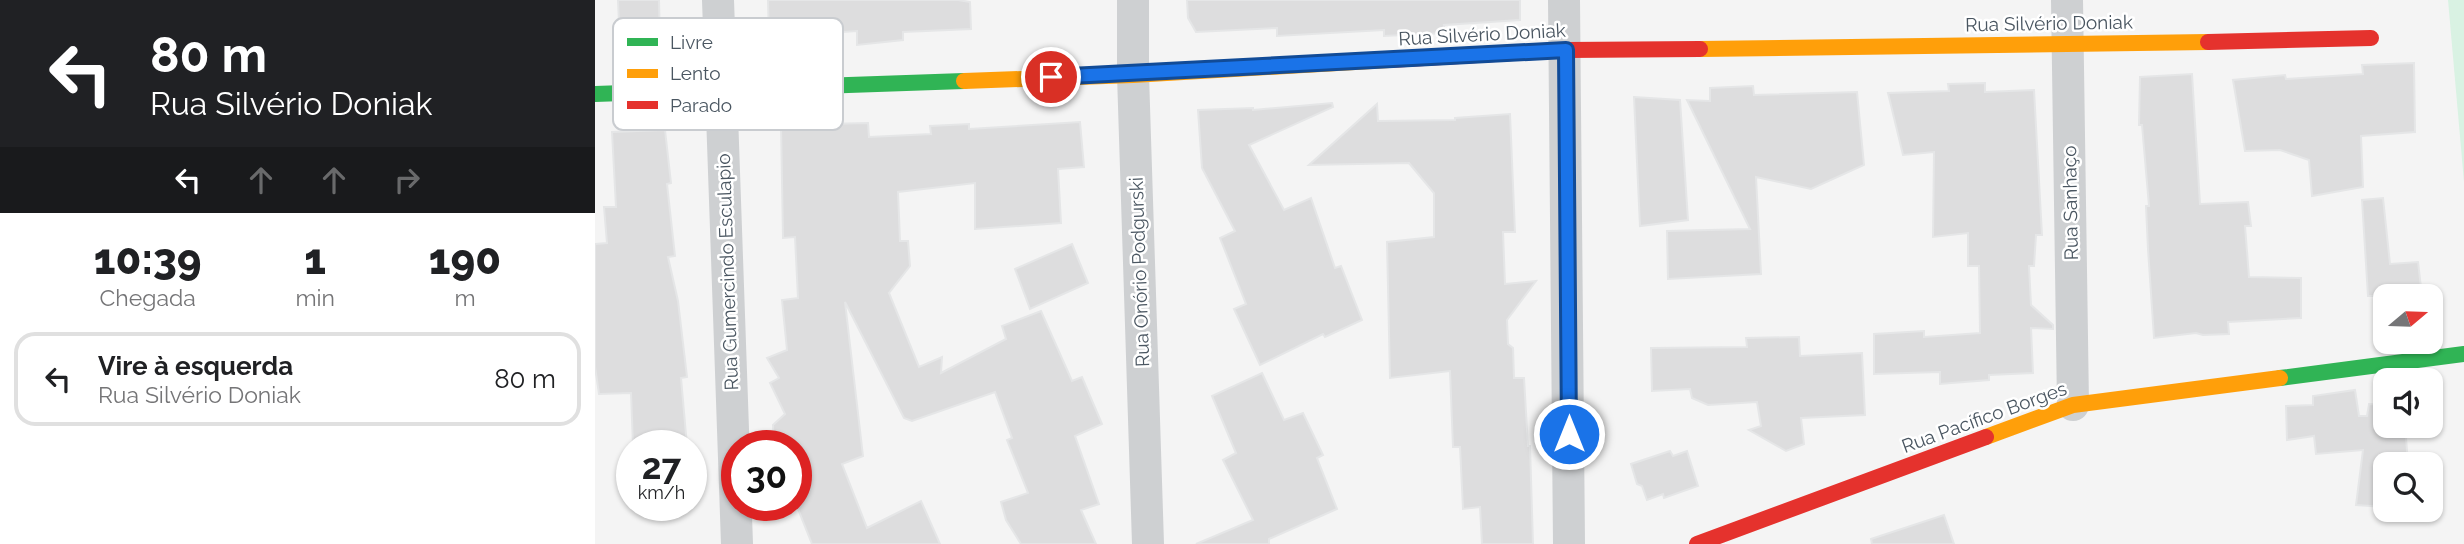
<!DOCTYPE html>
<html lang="pt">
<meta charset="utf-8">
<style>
:root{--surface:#fff;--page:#f6f6f6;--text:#202124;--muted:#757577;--line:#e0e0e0}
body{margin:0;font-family:Raleway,sans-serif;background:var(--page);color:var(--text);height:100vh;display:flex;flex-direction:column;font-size:26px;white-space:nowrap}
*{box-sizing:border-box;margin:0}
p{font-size:23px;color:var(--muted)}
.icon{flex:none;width:38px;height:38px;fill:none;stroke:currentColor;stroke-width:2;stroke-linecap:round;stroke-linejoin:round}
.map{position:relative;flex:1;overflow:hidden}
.panel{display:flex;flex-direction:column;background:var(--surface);width:595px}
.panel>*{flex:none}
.top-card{background:#202124;color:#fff;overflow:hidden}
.needle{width:46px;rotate:71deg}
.fabs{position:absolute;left:1778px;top:284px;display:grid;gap:14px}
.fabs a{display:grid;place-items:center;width:70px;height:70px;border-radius:14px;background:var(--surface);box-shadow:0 2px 5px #0004;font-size:35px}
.speed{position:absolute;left:21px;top:430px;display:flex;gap:14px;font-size:35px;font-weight:700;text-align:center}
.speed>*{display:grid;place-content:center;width:91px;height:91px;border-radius:50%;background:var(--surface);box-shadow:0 2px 5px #0004;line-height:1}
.speed small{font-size:18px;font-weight:400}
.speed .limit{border:10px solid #d22;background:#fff;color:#111}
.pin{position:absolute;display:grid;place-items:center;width:60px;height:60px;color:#fff;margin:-30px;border:4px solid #fff;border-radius:50%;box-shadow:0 2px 7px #0007}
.me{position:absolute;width:77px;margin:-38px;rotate:0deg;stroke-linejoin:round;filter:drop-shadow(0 0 5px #0008)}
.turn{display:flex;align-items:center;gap:24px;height:147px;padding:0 35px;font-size:32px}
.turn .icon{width:91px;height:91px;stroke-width:2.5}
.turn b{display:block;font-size:49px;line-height:60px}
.lanes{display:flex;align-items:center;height:66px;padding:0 35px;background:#0003;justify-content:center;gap:35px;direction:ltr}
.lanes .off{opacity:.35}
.eta{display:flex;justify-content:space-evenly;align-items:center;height:119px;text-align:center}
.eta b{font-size:42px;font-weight:800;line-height:49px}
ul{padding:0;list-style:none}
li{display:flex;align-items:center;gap:21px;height:94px;margin:0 14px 10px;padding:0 21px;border:4px solid var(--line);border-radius:21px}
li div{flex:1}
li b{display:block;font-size:26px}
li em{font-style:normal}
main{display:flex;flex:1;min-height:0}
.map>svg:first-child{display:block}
.green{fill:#d9f2e3}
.building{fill:#ddddde;stroke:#e5e6e7;stroke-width:2}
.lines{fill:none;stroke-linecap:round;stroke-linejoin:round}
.street{stroke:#ced0d2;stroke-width:32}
.fast{stroke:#30b455;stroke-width:16}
.slow{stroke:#ff9f0a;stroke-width:16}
.jam{stroke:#e5322d;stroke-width:16}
.route-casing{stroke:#114b97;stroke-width:18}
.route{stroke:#1a73e8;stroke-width:12}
.labels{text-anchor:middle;stroke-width:5;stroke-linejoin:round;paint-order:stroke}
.street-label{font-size:19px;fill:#4a5661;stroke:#fff}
.key{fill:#fff;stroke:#c9ccd0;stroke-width:2}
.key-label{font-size:19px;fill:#4a5661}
</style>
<main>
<section class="panel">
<div class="top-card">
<div class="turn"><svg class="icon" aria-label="left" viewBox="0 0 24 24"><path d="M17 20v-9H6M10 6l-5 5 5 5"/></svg><div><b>80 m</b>Rua Silvério Doniak</div></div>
<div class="lanes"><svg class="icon" aria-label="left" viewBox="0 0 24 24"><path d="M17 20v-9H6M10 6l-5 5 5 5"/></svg><svg class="icon off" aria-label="ahead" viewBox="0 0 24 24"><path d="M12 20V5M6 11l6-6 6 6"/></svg><svg class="icon off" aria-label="ahead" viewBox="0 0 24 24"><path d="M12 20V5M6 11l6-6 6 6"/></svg><svg class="icon off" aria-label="right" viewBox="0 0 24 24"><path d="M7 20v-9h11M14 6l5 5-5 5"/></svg></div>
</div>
<div class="eta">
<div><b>10:39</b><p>Chegada</p></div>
<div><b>1</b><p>min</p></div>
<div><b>190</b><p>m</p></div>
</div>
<ul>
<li><svg class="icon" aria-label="left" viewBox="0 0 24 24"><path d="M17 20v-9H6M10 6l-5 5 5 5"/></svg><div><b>Vire à esquerda</b><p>Rua Silvério Doniak</p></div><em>80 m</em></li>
</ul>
</section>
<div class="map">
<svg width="1869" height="544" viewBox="0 0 1869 544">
<rect width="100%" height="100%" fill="#f4f4f4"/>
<!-- green -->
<polygon class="green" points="1853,0 1869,0 1869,182"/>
<!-- building -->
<g class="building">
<polygon points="23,0 64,0 65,43 25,47"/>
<polygon points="173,0 363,0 375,2 376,29 308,32 308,40 262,45 262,31 174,37"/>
<polygon points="592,0 925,0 925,20 849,25 850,33 789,36 789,30 682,36 682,28 601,32 593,18"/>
<polygon points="1819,63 1820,132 1766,136 1768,187 1717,196 1714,160 1685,150 1650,151 1638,80 1690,75 1691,79 1768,74 1767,65"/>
<polygon points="1597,74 1605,204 1653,202 1656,226 1650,226 1654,277 1706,278 1706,318 1633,322 1634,334 1608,335 1601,333 1559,338 1553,249 1551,206 1554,206 1547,125 1544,125 1545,77"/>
<polygon points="1390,83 1390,92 1439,90 1447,235 1441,235 1439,266 1434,266 1436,305 1458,325 1458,329 1436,328 1438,373 1394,375 1394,380 1345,384 1345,372 1279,374 1279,334 1329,331 1329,337 1385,333 1384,266 1373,266 1373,233 1338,237 1339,152 1308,155 1293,93 1354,91 1353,84"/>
<polygon points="1158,86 1159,95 1262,92 1269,165 1216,189 1161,177 1166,274 1073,279 1072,231 1155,229 1092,100 1115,101 1115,88"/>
<polygon points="1039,97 1085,100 1093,220 1045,226"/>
<polygon points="737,103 738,107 654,145 689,210 716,198 740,268 746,266 767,320 730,337 728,334 665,365 639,309 651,304 625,238 640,231 607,168 603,110 658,108 658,110"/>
<polygon points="782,104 783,121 860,120 860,118 915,114 920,232 908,232 910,284 941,281 912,320 913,344 918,348 919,378 929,378 933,446 935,446 938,544 887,544 885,507 868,509 865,447 858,447 855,371 795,378 792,242 839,237 839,193 814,163 714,165"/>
<polygon points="485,122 489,167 463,169 466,223 380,229 380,183 303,192 305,241 313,241 315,266 294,293 324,367 347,357 346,373 411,339 407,326 446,311 477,381 487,377 507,424 480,436 504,504 486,510 501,544 426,544 411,520 406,502 433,493 412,440 417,438 400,392 317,421 309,418 250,302 268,456 247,464 272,528 326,501 345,544 217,544 201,504 201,446 179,446 178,425 190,414 175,383 184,378 172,358 192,350 187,300 203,298 200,237 188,238 186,125 273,123 274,137 336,134 335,126 374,124 374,129"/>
<polygon points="70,130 76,183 72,184 80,256 73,257 83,301 92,377 86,378 92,446 38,446 36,393 4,394 0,367 0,244 12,243 9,207 21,207 17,132"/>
<polygon points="1788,198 1795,264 1823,262 1827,296 1773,296 1767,200"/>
<polygon points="477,244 493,283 435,309 420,269"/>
<polygon points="1204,337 1205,356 1267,353 1270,415 1206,418 1209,444 1191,451 1154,430 1166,426 1162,402 1113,405 1097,398 1095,389 1057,391 1056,348 1152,347 1151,338"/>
<polygon points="667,373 689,420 708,413 728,455 722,458 742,509 674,539 674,544 601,544 658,520 628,460 641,453 617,396"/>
<polygon points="1760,390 1764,416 1772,416 1774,404 1790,405 1790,425 1810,425 1813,463 1790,464 1790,507 1761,505 1768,450 1721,454 1719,436 1692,440 1691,406 1718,405 1718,396"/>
<polygon points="1075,451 1078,456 1092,451 1103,486 1069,498 1068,494 1052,500 1047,486 1042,484 1036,464"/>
<polygon points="1349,515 1359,544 1277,544 1276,539"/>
</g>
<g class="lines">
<!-- street -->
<g class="street">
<polyline points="123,0 142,544"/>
<polyline points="538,0 538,75 553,544"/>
<polyline points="969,0 974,544"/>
<polyline points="1472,0 1478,405"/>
</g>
<!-- fast -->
<g class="fast">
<polyline points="0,94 369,81"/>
<polyline points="1685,378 1869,354"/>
</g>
<!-- slow -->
<g class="slow">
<polyline points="1105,49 1613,42"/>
<polyline points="369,81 538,75 794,60"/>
<polyline points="1391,437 1478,405 1685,378"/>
</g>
<!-- jam -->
<g class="jam">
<polyline points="1613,42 1776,38"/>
<polyline points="794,60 971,50 1105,49"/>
<polyline points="1102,544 1391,437"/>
</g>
</g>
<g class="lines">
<!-- route casing -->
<g class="route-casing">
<polyline id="route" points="456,77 971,50 974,434"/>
</g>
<!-- route -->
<use href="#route" class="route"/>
</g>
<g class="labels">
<!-- street labels -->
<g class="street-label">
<text transform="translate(1454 23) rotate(-1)" y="7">Rua Silvério Doniak</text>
<text transform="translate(887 34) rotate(-3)" y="7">Rua Silvério Doniak</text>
<text transform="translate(1475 203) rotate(-91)" y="7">Rua Sanhaço</text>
<text transform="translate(132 272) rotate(-92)" y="7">Rua Gumercindo Esculapio</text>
<text transform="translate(544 272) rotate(-92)" y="7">Rua Onório Podgurski</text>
<text transform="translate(1389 417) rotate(-20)" y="7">Rua Pacífico Borges</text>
</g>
</g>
<!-- legend -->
<rect x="18" y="18" width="230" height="112" rx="10" class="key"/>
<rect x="32" y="38" width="31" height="8" fill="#30b455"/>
<rect x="32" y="69" width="31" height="9" fill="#ff9f0a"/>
<rect x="32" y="101" width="31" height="8" fill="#e5322d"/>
<g class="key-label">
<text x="75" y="49">Livre</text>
<text x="75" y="80">Lento</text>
<text x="75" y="112">Parado</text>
</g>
</svg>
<div class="fabs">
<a><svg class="needle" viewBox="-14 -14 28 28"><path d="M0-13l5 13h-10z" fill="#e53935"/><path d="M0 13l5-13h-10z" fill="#757577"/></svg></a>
<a><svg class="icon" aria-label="sound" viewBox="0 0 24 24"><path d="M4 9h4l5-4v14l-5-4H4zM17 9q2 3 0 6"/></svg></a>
<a><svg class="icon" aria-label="search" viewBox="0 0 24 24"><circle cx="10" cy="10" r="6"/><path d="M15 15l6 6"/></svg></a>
</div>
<div class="speed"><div>27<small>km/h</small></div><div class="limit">30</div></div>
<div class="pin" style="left:456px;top:77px;background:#d93025"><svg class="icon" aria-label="arrive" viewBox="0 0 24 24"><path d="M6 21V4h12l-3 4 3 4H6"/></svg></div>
<svg class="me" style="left:974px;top:434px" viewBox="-20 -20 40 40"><circle r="17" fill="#1a73e8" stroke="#fff" stroke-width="3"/><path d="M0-11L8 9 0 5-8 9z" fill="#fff"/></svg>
</div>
</main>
